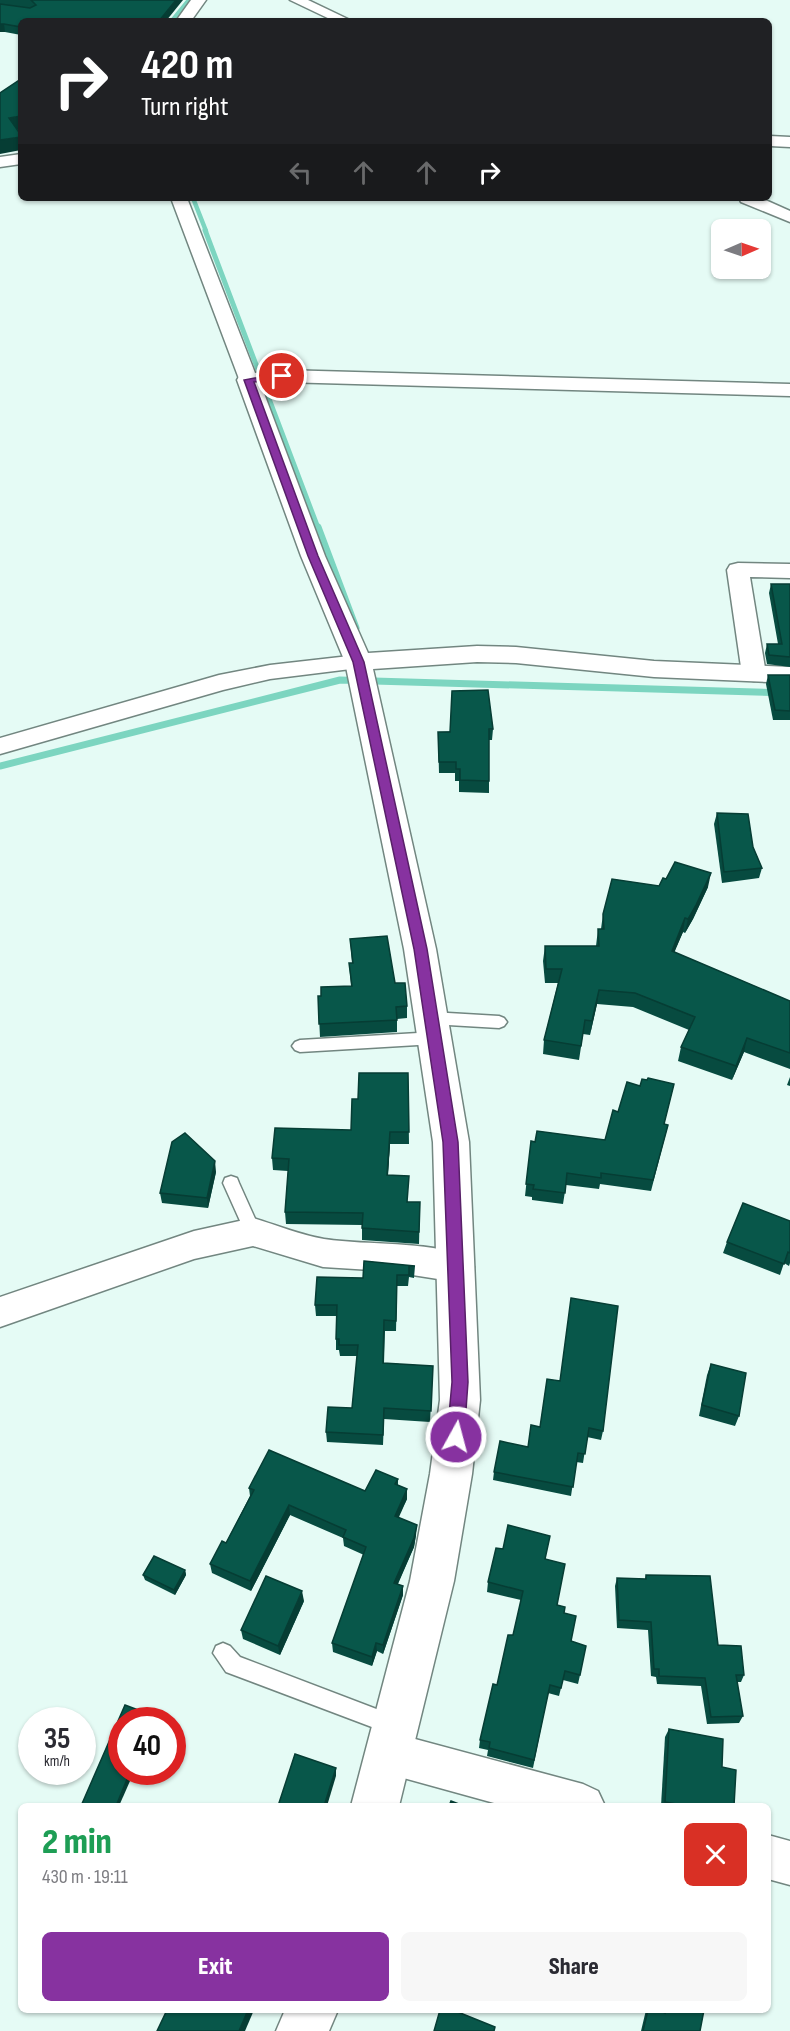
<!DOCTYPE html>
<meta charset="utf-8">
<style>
:root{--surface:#fff;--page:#f7f7f7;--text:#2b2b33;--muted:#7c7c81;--accent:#8732a0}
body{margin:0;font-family:"Sofia Sans Condensed",sans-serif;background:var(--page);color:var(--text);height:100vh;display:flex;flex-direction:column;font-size:22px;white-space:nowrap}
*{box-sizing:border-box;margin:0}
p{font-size:20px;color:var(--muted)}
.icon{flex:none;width:33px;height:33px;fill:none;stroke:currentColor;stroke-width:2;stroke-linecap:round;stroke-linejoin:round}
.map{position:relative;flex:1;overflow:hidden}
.sheet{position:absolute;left:18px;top:1803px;width:753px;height:210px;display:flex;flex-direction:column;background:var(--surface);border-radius:9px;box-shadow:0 2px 4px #0004}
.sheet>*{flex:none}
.banner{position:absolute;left:18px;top:18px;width:754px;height:183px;border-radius:9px;box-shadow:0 2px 4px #0004;background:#202124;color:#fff;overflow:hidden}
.needle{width:39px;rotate:88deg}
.buttons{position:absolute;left:711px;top:219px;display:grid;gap:12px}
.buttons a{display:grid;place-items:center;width:60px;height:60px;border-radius:9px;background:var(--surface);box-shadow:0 2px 4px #0004;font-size:30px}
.speed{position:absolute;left:18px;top:1707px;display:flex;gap:12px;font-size:30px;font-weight:700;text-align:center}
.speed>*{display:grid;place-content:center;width:78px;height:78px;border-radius:50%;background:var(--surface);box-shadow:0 2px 4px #0004;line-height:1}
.speed small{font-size:15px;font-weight:400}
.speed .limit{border:9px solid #d22;background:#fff;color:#111}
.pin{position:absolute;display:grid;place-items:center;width:51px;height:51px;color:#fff;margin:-26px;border:3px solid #fff;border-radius:50%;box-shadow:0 2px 6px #0007}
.me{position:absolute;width:66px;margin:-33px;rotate:7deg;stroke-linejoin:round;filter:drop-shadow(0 0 4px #0008)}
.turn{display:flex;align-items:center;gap:21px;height:126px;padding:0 24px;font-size:27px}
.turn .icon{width:78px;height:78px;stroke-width:2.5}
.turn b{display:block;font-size:42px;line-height:51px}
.lanes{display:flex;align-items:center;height:57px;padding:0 24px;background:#0003;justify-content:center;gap:30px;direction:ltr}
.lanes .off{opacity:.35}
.round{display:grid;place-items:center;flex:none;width:63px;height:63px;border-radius:9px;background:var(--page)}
.summary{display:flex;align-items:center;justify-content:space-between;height:102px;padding:0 24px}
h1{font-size:36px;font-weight:800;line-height:45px;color:#1e9e55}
.button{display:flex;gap:12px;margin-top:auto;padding:12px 24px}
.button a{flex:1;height:69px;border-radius:9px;background:var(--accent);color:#fff;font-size:24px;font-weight:800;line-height:69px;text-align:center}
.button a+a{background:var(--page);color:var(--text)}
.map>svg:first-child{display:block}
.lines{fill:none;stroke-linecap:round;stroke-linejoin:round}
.stream-far2{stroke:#7cd5c0;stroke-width:4.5}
.stream-far1{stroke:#7cd5c0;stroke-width:5}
.stream{stroke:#7cd5c0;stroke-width:7}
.service-casing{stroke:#728680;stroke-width:3}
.minor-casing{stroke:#728680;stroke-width:3}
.tertiary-casing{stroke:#728680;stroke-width:3}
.service{fill:#fff;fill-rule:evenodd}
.minor{fill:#fff;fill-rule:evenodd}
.tertiary{fill:#fff;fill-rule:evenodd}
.wall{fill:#074b40}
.shaded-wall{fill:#063d34}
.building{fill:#08574a;stroke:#063d34;stroke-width:1.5}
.route{fill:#8732a0;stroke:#582068;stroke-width:1.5}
</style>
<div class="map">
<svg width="790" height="2031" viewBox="0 0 790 2031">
<rect width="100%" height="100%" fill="#e5fbf5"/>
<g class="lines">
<!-- stream-far2 -->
<g class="stream-far2">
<polyline points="172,21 189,0"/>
<polyline points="193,198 206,231"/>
</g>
<!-- stream-far1 -->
<polyline class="stream-far1" points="205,230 318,528"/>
<!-- stream -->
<g class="stream">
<polyline points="318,527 356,628"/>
<polyline points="0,766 340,680 790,693"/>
</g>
<!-- service casing -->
<g class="service-casing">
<g id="service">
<polygon points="431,1012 499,1016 504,1018 507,1022 504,1026 499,1028 431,1024 426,1022 423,1018 426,1014"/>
<polygon points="435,1032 440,1034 443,1038 440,1042 435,1044 300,1052 295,1050 292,1046 295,1042 300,1040"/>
<polygon points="231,1176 237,1178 239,1183 261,1232 259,1237 253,1239 247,1237 245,1232 223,1183 225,1178"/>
<polygon points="223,1643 230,1646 240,1657 400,1718 403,1725 400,1732 393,1735 226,1672 213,1653 216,1646"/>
</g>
</g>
<!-- minor casing -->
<g class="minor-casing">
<g id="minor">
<polygon points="290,0 308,0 352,21 334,21"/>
<polygon points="770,136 790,137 790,147 770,146"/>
<polygon points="21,154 21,164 0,167 0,157"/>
<polygon points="171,198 187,198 255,373 282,370 790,384 790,396 282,382 248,386 241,384"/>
<polygon points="739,198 761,198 790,211 790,222 741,202"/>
<polygon points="738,563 790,564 790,578 750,577 766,674 763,679 754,681 745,679 742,674 727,570 730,565"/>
<polygon points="358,655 367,657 370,662 367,667 270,679 223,690 0,754 0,738 219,675 270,665"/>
<path d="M253,1218C276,1225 300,1235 324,1239C372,1246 422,1240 469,1257L474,1267L469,1277L457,1282L387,1271L323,1267L253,1246L194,1259L0,1327V1297L194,1231Z"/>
<polygon points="389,1732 583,1784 598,1791 605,1806 505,1806 389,1774 374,1768 368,1753 374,1738"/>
<polygon points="768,1835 790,1841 790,1885 768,1879"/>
</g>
</g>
<!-- tertiary casing -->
<g class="tertiary-casing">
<g id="tertiary">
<polygon points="191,0 206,0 191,21 176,21"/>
<polygon points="248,374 256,375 259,380 325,556 368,653 477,646 516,647 654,661 790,667 790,683 654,677 516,663 477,662 373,669 436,949 469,1142 480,1400 472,1474 454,1581 399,1806 351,1806 410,1581 430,1474 440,1400 433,1142 404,949 345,662 301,556 237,380 240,375"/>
<polygon points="285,2010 338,2010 329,2031 276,2031"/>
</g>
</g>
<!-- service -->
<use href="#service" class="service"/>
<!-- minor -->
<use href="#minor" class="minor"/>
<!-- tertiary -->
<use href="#tertiary" class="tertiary"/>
</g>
<!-- wall -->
<g class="wall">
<polygon points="0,0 183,0 21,21 21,35 5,32 0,32"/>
<polygon points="771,584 790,584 790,667 767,664 765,653 767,644 778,644 769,593"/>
<polygon points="768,675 790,675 790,720 773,720 766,684"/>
<polygon points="493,729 492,740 489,740 489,793 459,792 459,781 455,781 455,773 439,773 438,732"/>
<polygon points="717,813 753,847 762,868 759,878 722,883 714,824"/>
<polygon points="659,886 708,887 693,919 685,933 683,932 674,952 790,1001 790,1069 744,1052 732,1080 678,1061 681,1047 689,1030 633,1007 597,1004 590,1035 583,1034 579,1060 543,1054 544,1040 558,983 545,983 543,961 545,946 596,946 598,929 601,929 603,914"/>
<polygon points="350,939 395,983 407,1006 407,1018 397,1019 397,1032 320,1037 318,996 321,996 351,986 349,963 352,963"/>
<polygon points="408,1073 409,1144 390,1144 388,1176 408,1202 420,1202 419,1244 362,1240 362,1225 286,1224 285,1212 288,1171 273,1170 272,1158 351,1130 358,1099"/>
<polygon points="790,1077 790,1086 787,1085"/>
<polygon points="674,1084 664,1124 668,1125 665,1137 651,1191 600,1184 599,1189 566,1185 563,1204 532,1200 532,1197 525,1196 531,1141 605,1140 618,1112 640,1086"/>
<polygon points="216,1172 208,1208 162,1203 160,1193"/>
<polygon points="790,1221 790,1263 789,1266 784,1263 780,1275 723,1253 727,1242"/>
<polygon points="364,1261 415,1266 414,1278 409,1277 408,1286 397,1286 396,1331 385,1331 384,1363 433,1366 430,1422 384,1419 383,1445 327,1442 326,1432 352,1408 357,1356 340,1356 339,1350 336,1350 336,1316 316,1316 315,1305 363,1278"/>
<polygon points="711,1364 739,1416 735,1426 699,1416 707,1375"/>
<polygon points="547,1379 603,1431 601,1440 587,1437 583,1463 576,1462 571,1496 493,1480 494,1472 528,1447 540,1427"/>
<polygon points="398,1479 398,1485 407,1489 407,1499 398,1517 416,1535 414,1547 398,1584 403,1595 383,1654 377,1651 372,1666 333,1652 332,1643 364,1555 344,1546 343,1538 290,1515 251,1591 212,1573 210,1564 226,1543 250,1496 249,1488 365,1491"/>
<polygon points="545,1559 557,1605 564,1613 580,1675 578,1684 563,1680 559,1696 548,1693 533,1768 487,1756 488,1750 479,1748 480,1740 513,1635 521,1600 487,1592 488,1582"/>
<polygon points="185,1570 186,1575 175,1595 145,1580 143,1575"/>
<polygon points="646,1575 718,1645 744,1675 741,1682 737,1682 743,1716 739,1723 707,1724 701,1686 657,1684 656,1677 651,1676 648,1630 617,1628 615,1586 617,1578 645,1579"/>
<polygon points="304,1601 280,1655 243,1639 241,1630"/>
<polygon points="669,1729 734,1806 661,1806 665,1737"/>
<polygon points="646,2010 659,2010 662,2012 663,2010 704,2010 700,2031 641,2031"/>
</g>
<!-- shaded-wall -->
<g class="shaded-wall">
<polygon points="176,0 183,0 166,21 159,21"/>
<polygon points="0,24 4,24 5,32 0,32"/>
<polygon points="21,116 21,129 11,131 9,118"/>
<polygon points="21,137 21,150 0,154 0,140"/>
<polygon points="711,873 708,887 693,919 685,933 688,919"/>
<polygon points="685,918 683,932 669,965 672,951"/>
<polygon points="599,990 597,1004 590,1035 592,1021"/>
<polygon points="747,1038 744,1052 732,1080 736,1066"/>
<polygon points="390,1132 390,1144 387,1187 387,1175"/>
<polygon points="215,1161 216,1172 208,1208 207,1198"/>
<polygon points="407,1489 407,1499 395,1526 395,1516"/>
<polygon points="289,1505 290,1515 251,1591 250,1581"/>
<polygon points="417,1525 416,1535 414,1547 394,1592 394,1583"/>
<polygon points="185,1570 186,1575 175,1595 174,1590"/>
<polygon points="403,1586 403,1595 383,1654 383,1645"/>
<polygon points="302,1591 304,1601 280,1655 278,1646"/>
<polygon points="376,1643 377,1651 372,1666 372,1657"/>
<polygon points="336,1768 336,1776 327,1806 324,1806"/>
<polygon points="130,1772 134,1772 119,1806 116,1806"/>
<polygon points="248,2010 254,2010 245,2031 239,2031"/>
</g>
<!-- building -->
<g class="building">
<polygon points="31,0 176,0 159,21 21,21 21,27 4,24 0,24 0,4 30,8 36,5"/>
<polygon points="21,79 21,116 9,118 21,135 21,137 0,140 0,93"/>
<polygon points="771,584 790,584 790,657 769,655 767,644 782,644"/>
<polygon points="768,675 790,675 790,711 775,710"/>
<polygon points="488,690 493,729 489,729 489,781 460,780 460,769 456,769 456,762 439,762 438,732 450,732 452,691"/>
<polygon points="717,813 748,814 753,847 762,868 724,872"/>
<polygon points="675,862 711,873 696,905 688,919 685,918 672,951 790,1001 790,1053 747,1038 736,1066 681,1047 695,1017 635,993 599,990 592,1021 585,1020 581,1046 544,1040 562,969 546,969 545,946 599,946 598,929 604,929 603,914 612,879 659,886 663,878 666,879"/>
<polygon points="387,936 395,983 405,983 407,1006 396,1007 397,1020 319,1024 318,996 321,996 321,987 352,986 349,963 353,963 350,939"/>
<polygon points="359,1073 408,1073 409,1132 390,1132 387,1175 409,1176 407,1202 420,1202 419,1232 362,1228 363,1213 285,1212 289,1159 272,1158 275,1128 351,1130 352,1099 358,1099"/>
<polygon points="648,1078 674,1084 664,1124 668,1125 653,1180 601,1173 601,1178 567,1173 565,1193 533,1189 534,1185 526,1184 531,1141 535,1142 537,1131 605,1140 613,1110 618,1112 627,1082 640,1086 642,1079 647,1080"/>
<polygon points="185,1133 215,1161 207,1198 160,1193 172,1142"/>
<polygon points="743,1203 790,1221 790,1253 788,1252 784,1264 727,1242"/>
<polygon points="364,1261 415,1266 409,1266 409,1275 397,1275 396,1321 384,1320 383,1363 433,1366 431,1411 384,1408 383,1435 326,1432 328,1407 352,1408 358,1345 339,1345 339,1339 336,1339 337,1305 315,1305 317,1277 363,1278"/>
<polygon points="571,1298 618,1306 603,1431 589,1428 585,1454 578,1453 573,1487 494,1472 500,1441 528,1447 531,1425 540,1427 547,1379 560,1381"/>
<polygon points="711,1364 746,1373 739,1416 702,1405"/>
<polygon points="269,1450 365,1491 376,1470 398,1479 395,1484 407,1489 395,1516 417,1525 414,1538 394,1583 403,1586 383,1645 376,1643 372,1657 332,1643 366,1547 343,1537 346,1530 289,1505 250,1581 210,1564 222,1541 226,1543 254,1490 249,1488"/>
<polygon points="508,1525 550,1536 545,1559 565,1564 557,1605 565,1607 564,1613 576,1616 571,1641 586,1646 580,1675 565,1671 561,1688 550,1685 534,1760 489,1748 490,1742 480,1740 493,1684 497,1685 508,1635 513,1635 523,1591 488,1582 496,1548 503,1549"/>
<polygon points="154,1556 185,1570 174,1590 143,1575"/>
<polygon points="646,1575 710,1576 718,1645 741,1646 744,1675 736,1675 743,1716 711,1717 705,1678 659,1676 659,1669 654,1669 651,1622 619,1620 617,1578 646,1579"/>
<polygon points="266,1576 302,1591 278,1646 241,1630"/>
<polygon points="125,1705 154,1716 152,1720 122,1720 122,1772 130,1772 116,1806 81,1806"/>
<polygon points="669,1729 723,1739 722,1767 736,1770 734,1806 687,1806 665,1802"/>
<polygon points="295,1754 336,1768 324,1806 278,1806"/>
<polygon points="451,1801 464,1806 449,1806"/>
<polygon points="167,2010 248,2010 239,2031 157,2031"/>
<polygon points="440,2010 453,2010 495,2027 494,2031 434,2031"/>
<polygon points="648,2010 659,2010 665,2013 665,2010 704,2010 700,2031 643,2031"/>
</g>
<!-- route -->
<polygon class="route" points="282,373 286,374 286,378 254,382 318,556 364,662 427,949 458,1142 468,1382 464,1437 461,1443 456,1445 450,1443 447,1437 452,1382 443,1142 414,949 353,662 308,556 244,380"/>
</svg>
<div class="buttons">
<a><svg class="needle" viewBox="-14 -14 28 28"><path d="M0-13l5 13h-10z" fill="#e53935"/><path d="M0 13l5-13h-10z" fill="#7c7c81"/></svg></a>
</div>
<div class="speed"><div>35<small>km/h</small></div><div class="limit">40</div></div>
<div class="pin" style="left:282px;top:376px;background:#d93025"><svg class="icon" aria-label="arrive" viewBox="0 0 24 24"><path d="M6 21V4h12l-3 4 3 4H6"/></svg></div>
<svg class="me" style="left:456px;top:1437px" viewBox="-20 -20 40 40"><circle r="17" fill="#8732a0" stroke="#fff" stroke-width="3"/><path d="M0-11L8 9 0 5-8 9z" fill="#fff"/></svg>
<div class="banner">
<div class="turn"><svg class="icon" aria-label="right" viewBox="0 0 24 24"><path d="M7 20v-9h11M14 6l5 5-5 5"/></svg><div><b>420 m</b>Turn right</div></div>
<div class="lanes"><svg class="icon off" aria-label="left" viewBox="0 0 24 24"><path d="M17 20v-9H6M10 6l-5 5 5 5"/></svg><svg class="icon off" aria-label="ahead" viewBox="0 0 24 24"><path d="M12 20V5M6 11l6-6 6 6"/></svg><svg class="icon off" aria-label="ahead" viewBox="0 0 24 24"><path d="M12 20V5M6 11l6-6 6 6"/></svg><svg class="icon" aria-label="right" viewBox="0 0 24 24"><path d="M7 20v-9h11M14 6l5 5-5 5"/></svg></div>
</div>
<section class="sheet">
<div class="summary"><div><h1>2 min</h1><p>430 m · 19:11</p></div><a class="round" style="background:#d93025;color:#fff"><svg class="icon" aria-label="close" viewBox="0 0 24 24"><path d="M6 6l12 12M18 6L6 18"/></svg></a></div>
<div class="button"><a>Exit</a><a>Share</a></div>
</section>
</div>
